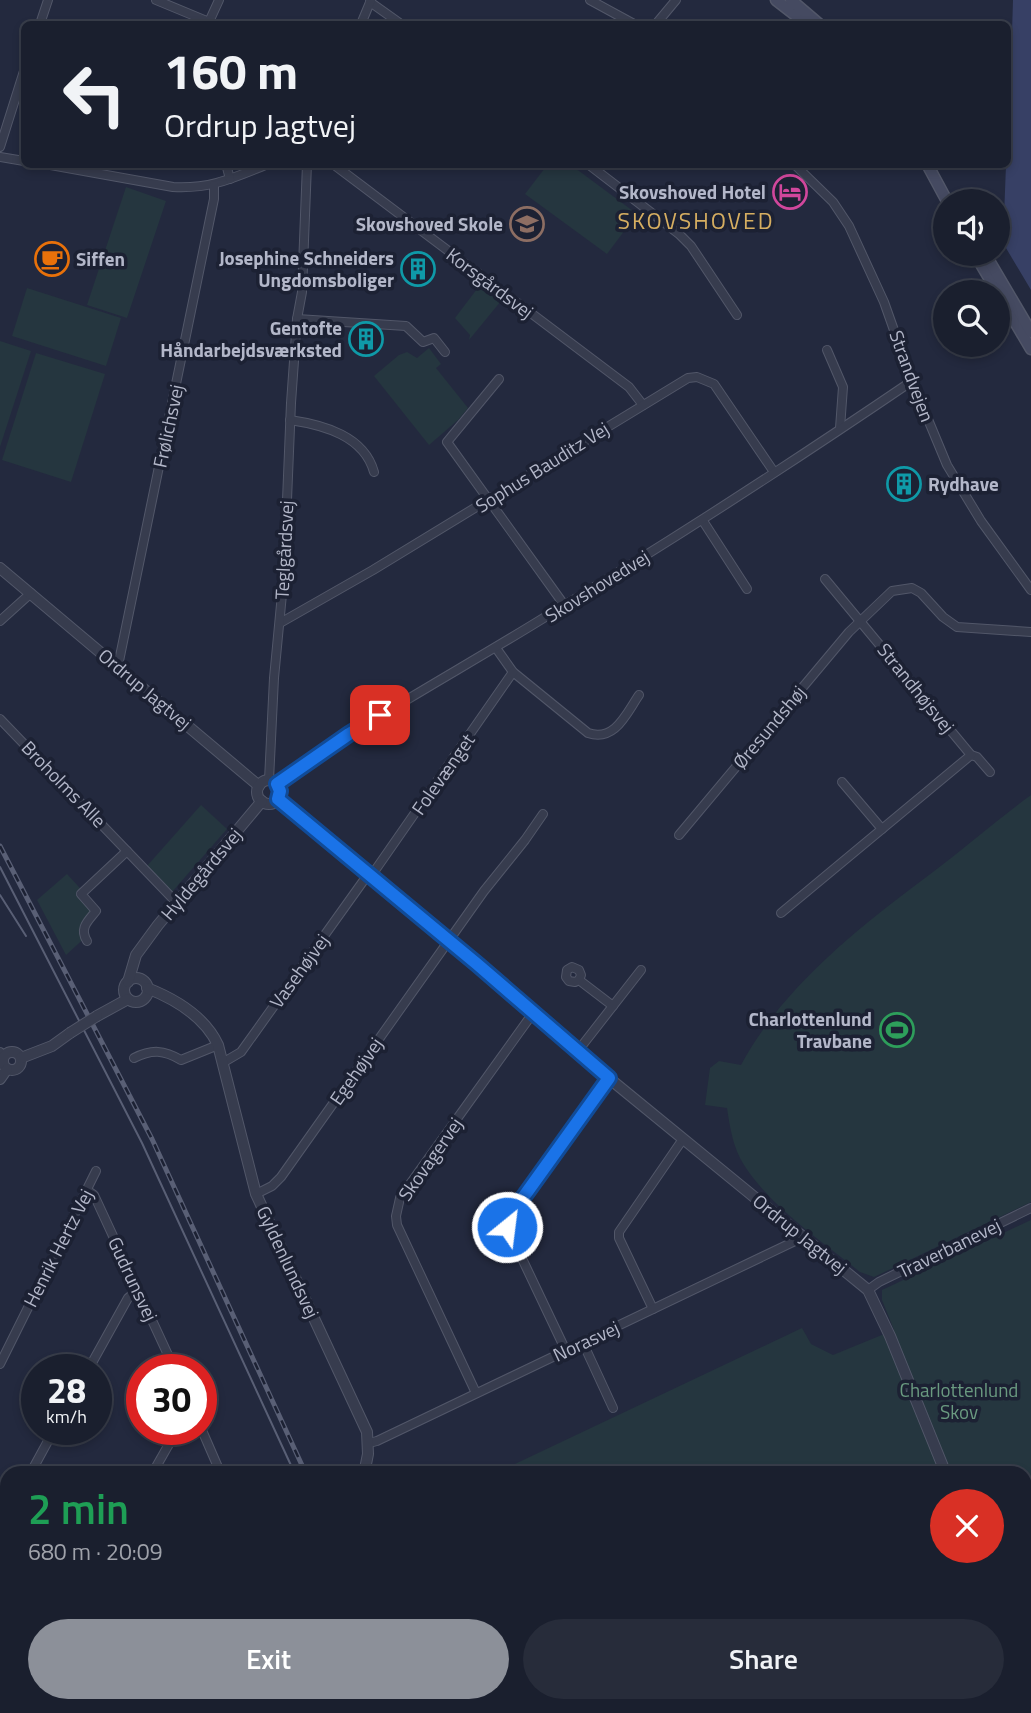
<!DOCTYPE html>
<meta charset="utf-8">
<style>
:root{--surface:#1a1f2e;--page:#272c3a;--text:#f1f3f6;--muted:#9fa2aa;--line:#383d4a;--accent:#8c9099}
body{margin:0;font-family:"Titillium Web",sans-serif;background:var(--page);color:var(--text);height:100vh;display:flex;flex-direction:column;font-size:26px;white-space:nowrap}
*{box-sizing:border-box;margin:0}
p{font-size:23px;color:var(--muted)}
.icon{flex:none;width:38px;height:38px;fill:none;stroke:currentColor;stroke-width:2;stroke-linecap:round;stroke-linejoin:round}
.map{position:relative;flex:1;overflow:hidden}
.side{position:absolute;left:0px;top:1466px;width:1032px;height:247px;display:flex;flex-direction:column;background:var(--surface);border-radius:21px 21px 0 0;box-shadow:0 4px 10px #0003,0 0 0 2px var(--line)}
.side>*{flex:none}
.guide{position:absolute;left:21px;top:21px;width:990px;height:147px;border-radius:10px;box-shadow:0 4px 10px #0003,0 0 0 2px var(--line);background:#1a1f2e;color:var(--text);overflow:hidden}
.fabs{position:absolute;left:933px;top:189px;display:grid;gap:14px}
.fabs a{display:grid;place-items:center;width:77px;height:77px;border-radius:50%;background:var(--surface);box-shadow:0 4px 10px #0003,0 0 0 2px var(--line);font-size:35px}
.speed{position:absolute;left:21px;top:1354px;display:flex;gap:14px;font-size:35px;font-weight:700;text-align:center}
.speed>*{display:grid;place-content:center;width:91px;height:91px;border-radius:50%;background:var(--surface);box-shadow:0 4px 10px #0003,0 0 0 2px var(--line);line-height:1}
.speed small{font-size:18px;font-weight:400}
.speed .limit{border:10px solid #d22;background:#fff;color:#111}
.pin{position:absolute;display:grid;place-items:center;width:60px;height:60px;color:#fff;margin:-30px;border-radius:14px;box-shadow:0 4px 10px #0006}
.me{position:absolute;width:77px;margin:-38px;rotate:29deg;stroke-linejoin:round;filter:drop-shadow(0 0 5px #0008)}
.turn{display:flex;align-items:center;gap:24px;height:147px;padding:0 28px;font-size:32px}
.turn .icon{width:91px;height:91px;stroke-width:2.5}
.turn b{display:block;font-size:49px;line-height:60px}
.round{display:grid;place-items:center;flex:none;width:74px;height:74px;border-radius:37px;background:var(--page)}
.head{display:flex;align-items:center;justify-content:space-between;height:119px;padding:0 28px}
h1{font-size:42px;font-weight:600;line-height:52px;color:#1e9e55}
.primary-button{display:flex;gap:14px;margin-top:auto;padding:14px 28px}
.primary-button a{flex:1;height:80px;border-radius:42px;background:var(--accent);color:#fff;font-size:28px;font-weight:600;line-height:80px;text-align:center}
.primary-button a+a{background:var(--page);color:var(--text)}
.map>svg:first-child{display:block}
.green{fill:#25363f}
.water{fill:#374065}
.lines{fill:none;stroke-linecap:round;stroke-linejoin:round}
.minor-casing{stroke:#525769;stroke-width:10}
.tertiary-casing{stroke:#525769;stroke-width:12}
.secondary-casing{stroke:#525769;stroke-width:13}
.minor{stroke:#373c4e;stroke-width:8}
.tertiary{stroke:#373c4e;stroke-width:10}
.secondary{stroke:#454a61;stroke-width:10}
.tram{stroke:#595f75;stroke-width:2}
.rail-casing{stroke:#595f75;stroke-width:5}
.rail{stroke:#1c2133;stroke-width:2.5;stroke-dasharray:8;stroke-linecap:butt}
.tertiary-bridge-casing{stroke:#525769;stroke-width:12;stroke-linecap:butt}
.tertiary-bridge{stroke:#373c4e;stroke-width:10}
.route-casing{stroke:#114b97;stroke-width:18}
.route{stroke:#1a73e8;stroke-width:12}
.labels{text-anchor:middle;stroke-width:7;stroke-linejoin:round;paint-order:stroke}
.poi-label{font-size:19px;font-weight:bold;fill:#b3b7c9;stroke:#1c2133;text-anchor:end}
.street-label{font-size:19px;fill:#b3b7c9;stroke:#1c2133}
.park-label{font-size:19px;fill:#6a9a80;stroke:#1c2133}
.quarter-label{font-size:23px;letter-spacing:2px;fill:#d6ae61;stroke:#1c2133}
</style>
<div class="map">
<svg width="1031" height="1713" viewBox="0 0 1031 1713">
<rect width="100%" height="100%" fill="#23293e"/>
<!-- green -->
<g class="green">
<polygon points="548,164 571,165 637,214 607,254 525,194"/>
<polygon points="126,187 166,201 127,318 87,305"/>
<polygon points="480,285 501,301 469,340 470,335 455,318"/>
<polygon points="27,288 121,318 106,366 12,336"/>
<polygon points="0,341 31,351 0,447"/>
<polygon points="429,348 441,364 436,368 468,408 458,420 429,445 374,376 399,355 407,352 417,358"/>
<polygon points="36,353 105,374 71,482 2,460"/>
<path d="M1031,795V1202L874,1277L860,1272C820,1240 772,1208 744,1165C733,1148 730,1128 727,1108L705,1105L710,1068L719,1061L741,1065C784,985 862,925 933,872C966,847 997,820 1031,795Z"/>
<polygon points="201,805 227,829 172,892 147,866"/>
<polygon points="67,874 100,910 84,928 89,934 66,955 37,900"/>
<polygon points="1031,1220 1031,1713 424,1713 421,1706 1026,1706 1026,1474 496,1473 802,1328 811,1344 833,1355 894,1330 882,1300 882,1290"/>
<polygon points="141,1706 204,1706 200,1713 138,1713"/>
</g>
<!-- water -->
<polygon class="water" points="1013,0 1031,0 1031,290 1003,243 1006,165 1008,164"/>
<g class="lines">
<!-- minor casing -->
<g class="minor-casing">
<g id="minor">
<polyline points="156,0 214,24"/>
<polyline points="590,0 634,24"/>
<polyline points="370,2 401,24"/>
<polyline points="40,24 48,0"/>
<polyline points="208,24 219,0"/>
<polyline points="361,24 371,0"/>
<polyline points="656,24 676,0"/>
<polyline points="0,147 24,71"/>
<polyline points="0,157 24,161"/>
<path d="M45,164L173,187C211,189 233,178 268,164"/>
<polyline points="226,164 230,179"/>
<polyline points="333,164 629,387 643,405"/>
<polyline points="588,164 679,234 691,246 737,315"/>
<polyline points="794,164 833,202 849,226 884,302 912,381 947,465 981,521 1031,590"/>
<polyline points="297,319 406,326 423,342 434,338 445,352"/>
<polyline points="827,350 843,387 840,428"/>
<polyline points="499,379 447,442 565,606"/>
<path d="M290,420C324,425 364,436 374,472"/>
<polyline points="703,521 747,589"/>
<polyline points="0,621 31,593"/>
<polyline points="280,623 373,570 688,378 697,377 714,384 774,472"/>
<path d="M496,648L513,672L588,733C615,742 626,714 639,695"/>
<polyline points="118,666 214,199 214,185"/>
<polyline points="0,719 176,902"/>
<polyline points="971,755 977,757 990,772"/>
<polyline points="269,780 274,678 284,573 291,403 297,319 302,292 307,164"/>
<polyline points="842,782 882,829"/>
<path d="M277,784C361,723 453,674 542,619C668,543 790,464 912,381"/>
<polyline points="679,835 849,632 892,591 912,588 921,593 943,617 957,627 1031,632"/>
<polyline points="781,913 971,755 825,579"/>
<path d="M87,941C79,928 88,921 96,911L81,894L127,851"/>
<polyline points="579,980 581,975 579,970 572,967 567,970 566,977 569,981 575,982 579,980 613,1006"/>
<polyline points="0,1052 5,1056"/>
<polyline points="577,1052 641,970"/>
<path d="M134,1058C152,1049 164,1050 181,1060L218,1045"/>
<polyline points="224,1062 241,1052 364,880 376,869 513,672"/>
<polyline points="87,1190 94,1195 175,1370"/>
<polyline points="256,1194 272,1186 281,1177 484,891 525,840 543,814"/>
<polyline points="868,1290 879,1282 1031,1208"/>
<polyline points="653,1309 619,1238 619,1232 683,1139"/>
<polyline points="583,1343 613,1408"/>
<polyline points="566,1351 507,1227 507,1221 609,1078"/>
<polyline points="0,1364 96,1171"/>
<polyline points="88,1370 128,1298 138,1290"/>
<polyline points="476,1393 397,1225 396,1216 400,1198 533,1013"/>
<polyline points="201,1428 221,1474"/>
<polyline points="369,1443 377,1441 793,1242 800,1234"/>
<polyline points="30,1474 54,1430"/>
<polyline points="152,1474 177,1430"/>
<polyline points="0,1534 7,1518"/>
<polyline points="0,1696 7,1700"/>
<polyline points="19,1706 32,1713"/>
<polyline points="266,1713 270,1706"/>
</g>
</g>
<!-- tertiary casing -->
<g class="tertiary-casing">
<g id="tertiary">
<polyline points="0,568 259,786"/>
<circle cx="269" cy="792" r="12"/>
<polyline points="278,799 477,964 577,1052 868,1290 890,1336 946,1474"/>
<circle cx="136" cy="990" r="12"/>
<polyline points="128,982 136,955 158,925 262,801"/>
<path d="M147,988C175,999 205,1017 218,1045L256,1194L367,1432L368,1454L364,1474"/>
<polyline points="97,1016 128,999"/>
<circle cx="12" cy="1061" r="9"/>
<polyline points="21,1058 52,1046 70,1033"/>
<polyline points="0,1079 7,1069"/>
<polyline points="0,1493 7,1494"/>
<polyline points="1026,1644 1031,1642"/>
<polyline points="341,1706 346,1713"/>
<polyline points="512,1706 525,1713"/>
<polyline points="974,1713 976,1706"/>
</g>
</g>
<!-- secondary casing -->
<g class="secondary-casing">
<g id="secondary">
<polyline points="776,0 807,24"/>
<polyline points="791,0 819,24"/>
<polyline points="927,164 947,201"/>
<polyline points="975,254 1031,349"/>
<polyline points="985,254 1031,332"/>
</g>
</g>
<!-- minor -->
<use href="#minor" class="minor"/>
<!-- tertiary -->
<use href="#tertiary" class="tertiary"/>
<!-- secondary -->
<use href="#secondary" class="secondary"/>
<!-- tram -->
<g class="tram">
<polyline points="0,867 142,1143 295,1474"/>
<polyline points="0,895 26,936"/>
<polyline points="397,1706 400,1713"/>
</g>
<!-- rail casing -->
<g class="rail-casing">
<g id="rail">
<polyline points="0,846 152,1139 306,1474"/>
<polyline points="408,1706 411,1713"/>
</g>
</g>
<!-- rail -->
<use href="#rail" class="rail"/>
<!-- tertiary-bridge casing -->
<g class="tertiary-bridge-casing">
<polyline id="tertiary-bridge" points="70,1033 97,1016"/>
</g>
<!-- tertiary-bridge -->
<use href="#tertiary-bridge" class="tertiary-bridge"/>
</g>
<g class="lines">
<!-- route casing -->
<g class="route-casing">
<polyline id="route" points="380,715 349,734 277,784 280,791 278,799 477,964 609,1078 512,1213 507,1221 507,1227"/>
</g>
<!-- route -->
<use href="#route" class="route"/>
</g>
<!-- icons -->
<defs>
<g id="hotel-ring" transform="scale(1.75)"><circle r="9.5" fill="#1c2133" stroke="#d1479c" stroke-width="1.5"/><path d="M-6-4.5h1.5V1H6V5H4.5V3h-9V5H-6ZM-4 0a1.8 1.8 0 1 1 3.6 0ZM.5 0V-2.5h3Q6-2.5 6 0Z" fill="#d1479c"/></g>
<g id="school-ring" transform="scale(1.75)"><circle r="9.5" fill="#1c2133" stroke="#8d6e63" stroke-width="1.5"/><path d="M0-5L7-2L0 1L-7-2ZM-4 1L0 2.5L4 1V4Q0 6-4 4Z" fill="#8d6e63"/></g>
<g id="cafe-ring" transform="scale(1.75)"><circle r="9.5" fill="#1c2133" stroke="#e8710a" stroke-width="1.5"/><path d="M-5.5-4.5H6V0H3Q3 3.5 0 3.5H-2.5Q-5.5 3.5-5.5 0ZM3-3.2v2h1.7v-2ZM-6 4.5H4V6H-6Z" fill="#e8710a"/></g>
<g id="building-ring" transform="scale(1.75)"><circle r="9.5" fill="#1c2133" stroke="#0f9aa8" stroke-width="1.5"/><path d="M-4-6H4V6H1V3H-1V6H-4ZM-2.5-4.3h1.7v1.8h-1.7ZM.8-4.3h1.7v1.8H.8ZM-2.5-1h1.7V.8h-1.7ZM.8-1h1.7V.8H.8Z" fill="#0f9aa8"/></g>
<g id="stadium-ring" transform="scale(1.75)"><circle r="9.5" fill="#1c2133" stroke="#2e9e5b" stroke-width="1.5"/><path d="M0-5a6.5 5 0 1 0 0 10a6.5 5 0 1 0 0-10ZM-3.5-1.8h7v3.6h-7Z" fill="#2e9e5b"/></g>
</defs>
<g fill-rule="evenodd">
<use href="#hotel-ring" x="790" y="192"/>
<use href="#school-ring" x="527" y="224"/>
<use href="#cafe-ring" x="52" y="259"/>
<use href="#building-ring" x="418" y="269"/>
<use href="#building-ring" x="366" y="339"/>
<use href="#building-ring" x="904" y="484"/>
<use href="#stadium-ring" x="897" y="1030"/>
</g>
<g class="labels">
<!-- poi labels -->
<g class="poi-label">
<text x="766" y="199">Skovshoved Hotel</text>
<text x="503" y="231">Skovshoved Skole</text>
<text x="394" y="265">Josephine Schneiders<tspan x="394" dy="22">Ungdomsboliger</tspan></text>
<text x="76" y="266" text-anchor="start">Siffen</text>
<text x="342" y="335">Gentofte<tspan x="342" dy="22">Håndarbejdsværksted</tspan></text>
<text x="928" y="491" text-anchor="start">Rydhave</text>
<text x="872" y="1026">Charlottenlund<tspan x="872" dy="22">Travbane</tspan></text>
</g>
<!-- street labels -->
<g class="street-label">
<text transform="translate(490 283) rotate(37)" y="7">Korsgårdsvej</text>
<text transform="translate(912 376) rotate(70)" y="7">Strandvejen</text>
<text transform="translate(168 426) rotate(-78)" y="7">Frølichsvej</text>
<text transform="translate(542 467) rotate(-32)" y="7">Sophus Bauditz Vej</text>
<text transform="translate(284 550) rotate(-87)" y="7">Teglgårdsvej</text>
<text transform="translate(597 586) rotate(-32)" y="7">Skovshovedvej</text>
<text transform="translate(916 688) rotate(51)" y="7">Strandhøjsvej</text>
<text transform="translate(145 689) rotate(40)" y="7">Ordrup Jagtvej</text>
<text transform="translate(769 727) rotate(-50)" y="7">Øresundshøj</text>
<text transform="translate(443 774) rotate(-55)" y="7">Folevænget</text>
<text transform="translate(64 784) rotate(46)" y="7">Broholms Alle</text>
<text transform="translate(201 874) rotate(-50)" y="7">Hyldegårdsvej</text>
<text transform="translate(299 971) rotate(-54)" y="7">Vasehøjvej</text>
<text transform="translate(356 1071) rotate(-55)" y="7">Egehøjvej</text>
<text transform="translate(430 1159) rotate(-55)" y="7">Skovagervej</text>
<text transform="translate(800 1234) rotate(39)" y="7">Ordrup Jagtvej</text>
<text transform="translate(58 1248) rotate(-63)" y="7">Henrik Hertz Vej</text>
<text transform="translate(949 1248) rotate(-26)" y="7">Traverbanevej</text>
<text transform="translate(288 1262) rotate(65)" y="7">Gyldenlundsvej</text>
<text transform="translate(133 1279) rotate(65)" y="7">Gudrunsvej</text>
<text transform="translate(586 1341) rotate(-25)" y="7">Norasvej</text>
</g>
<!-- park labels -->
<g class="park-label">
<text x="959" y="1397">Charlottenlund<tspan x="959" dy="22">Skov</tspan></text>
</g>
<!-- quarter labels -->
<g class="quarter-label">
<text x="696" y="229">SKOVSHOVED</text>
</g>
</g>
</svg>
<div class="fabs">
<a><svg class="icon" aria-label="sound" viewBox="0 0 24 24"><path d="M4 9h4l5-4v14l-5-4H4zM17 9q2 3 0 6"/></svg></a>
<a><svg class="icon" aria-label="search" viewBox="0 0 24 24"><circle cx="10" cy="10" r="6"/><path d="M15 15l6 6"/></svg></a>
</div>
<div class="speed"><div>28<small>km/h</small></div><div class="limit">30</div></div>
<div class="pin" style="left:380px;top:715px;background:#d93025"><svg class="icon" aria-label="arrive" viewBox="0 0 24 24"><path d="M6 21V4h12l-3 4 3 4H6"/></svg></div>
<svg class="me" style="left:507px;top:1227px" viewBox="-20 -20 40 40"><circle r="17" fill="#1a73e8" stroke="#fff" stroke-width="3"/><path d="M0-11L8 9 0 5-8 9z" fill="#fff"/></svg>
<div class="guide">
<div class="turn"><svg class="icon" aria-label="left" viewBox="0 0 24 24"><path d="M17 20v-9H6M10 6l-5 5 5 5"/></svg><div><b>160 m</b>Ordrup Jagtvej</div></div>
</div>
<section class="side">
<div class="head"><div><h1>2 min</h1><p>680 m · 20:09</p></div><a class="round" style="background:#d93025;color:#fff"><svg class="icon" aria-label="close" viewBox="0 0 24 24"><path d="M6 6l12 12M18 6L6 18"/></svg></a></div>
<div class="primary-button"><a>Exit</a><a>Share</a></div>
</section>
</div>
